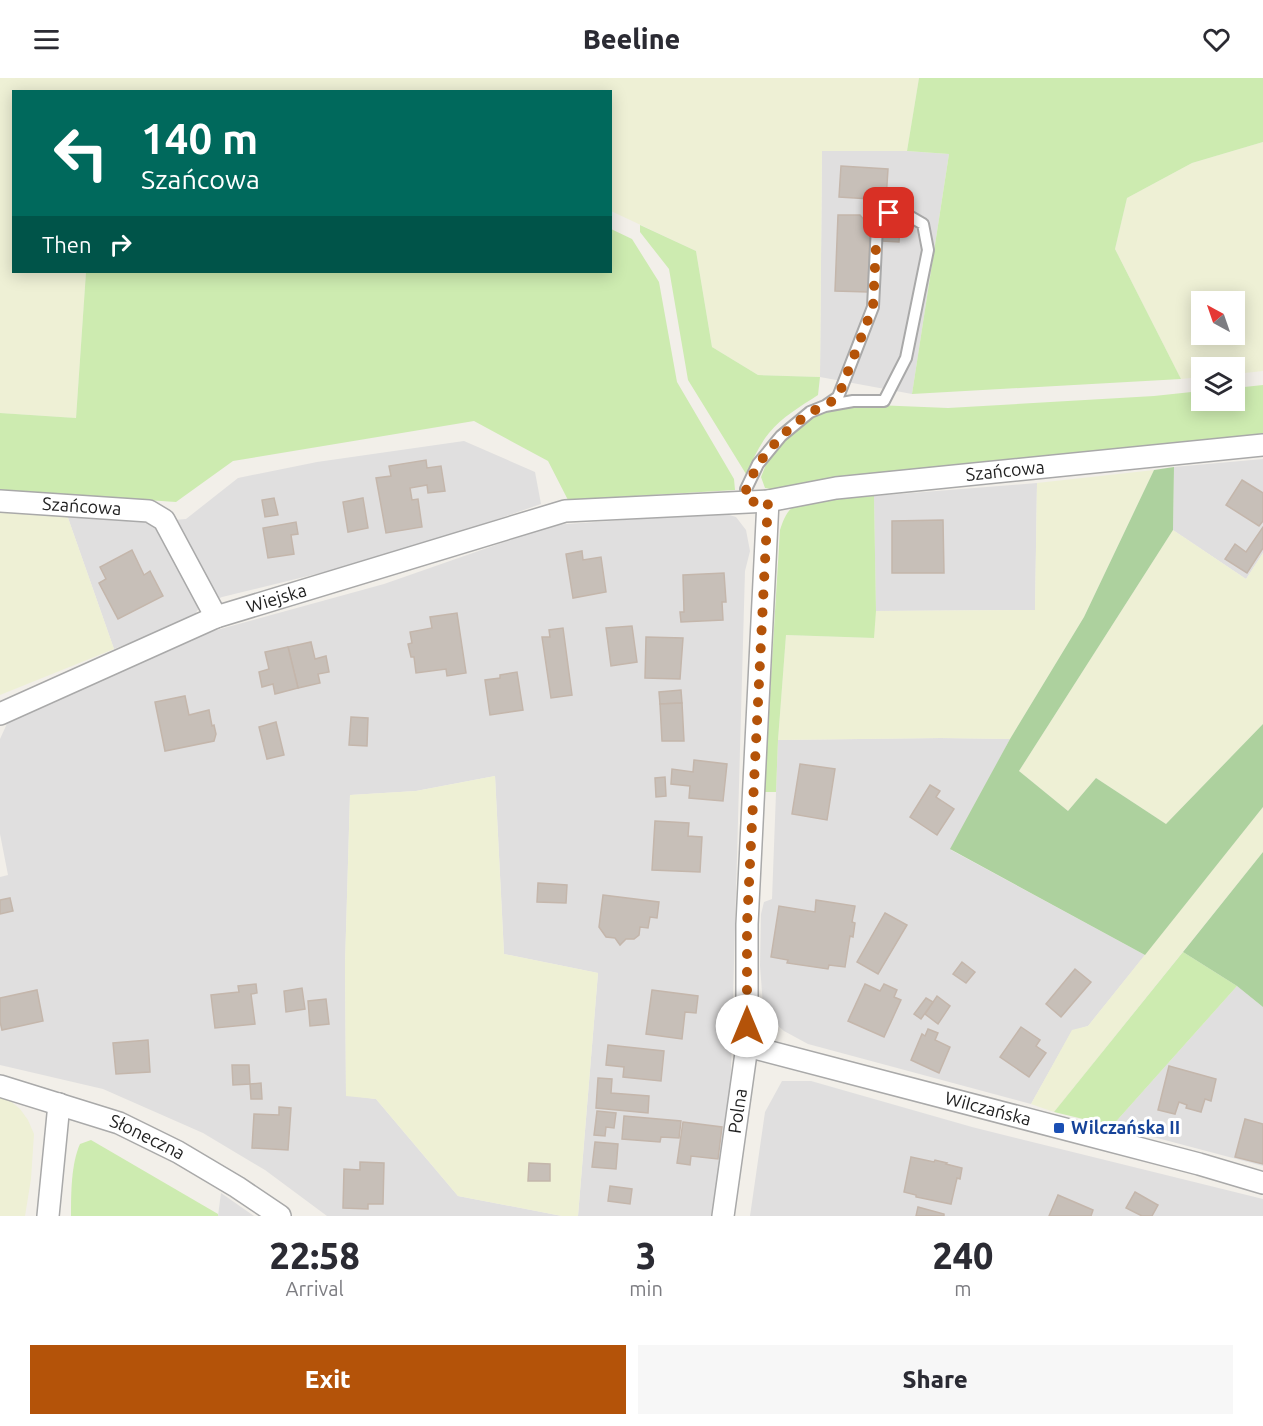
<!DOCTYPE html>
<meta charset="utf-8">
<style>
:root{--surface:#fff;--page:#f7f7f7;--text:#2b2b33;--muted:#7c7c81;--accent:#b45309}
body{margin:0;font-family:Ubuntu,sans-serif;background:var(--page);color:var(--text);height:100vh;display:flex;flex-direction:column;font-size:22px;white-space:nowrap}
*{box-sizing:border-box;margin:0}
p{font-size:20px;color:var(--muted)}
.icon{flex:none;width:33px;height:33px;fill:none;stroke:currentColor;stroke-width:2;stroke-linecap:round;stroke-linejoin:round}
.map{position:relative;height:1138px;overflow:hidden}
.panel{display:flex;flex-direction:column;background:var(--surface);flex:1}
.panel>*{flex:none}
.top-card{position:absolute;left:12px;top:12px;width:600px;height:183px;border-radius:0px;box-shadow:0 3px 15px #0003;background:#00695c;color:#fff;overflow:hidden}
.needle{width:39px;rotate:320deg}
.controls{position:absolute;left:1191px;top:213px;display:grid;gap:12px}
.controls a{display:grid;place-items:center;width:54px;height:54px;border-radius:0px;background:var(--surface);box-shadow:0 3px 15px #0003;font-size:30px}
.pin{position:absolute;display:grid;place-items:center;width:51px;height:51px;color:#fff;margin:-26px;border-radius:12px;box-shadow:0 3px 9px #0006}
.me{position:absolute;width:66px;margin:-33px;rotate:0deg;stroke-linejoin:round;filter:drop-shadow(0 0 4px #0008)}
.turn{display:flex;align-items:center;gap:21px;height:126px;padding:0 30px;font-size:27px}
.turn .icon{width:78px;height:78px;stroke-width:2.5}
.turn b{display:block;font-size:42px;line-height:51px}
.then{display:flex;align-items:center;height:57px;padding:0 30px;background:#0003;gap:12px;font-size:22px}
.eta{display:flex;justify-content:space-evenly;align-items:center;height:102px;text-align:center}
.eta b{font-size:36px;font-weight:800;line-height:42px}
.button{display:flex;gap:12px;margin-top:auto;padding:12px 30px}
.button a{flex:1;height:69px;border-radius:0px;background:var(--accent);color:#fff;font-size:24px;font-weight:800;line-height:69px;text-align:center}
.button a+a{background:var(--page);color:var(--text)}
header{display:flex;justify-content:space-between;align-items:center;height:78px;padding:0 30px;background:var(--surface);font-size:27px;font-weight:800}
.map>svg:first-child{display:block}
.residential{fill:#e0dfdf}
.farmland{fill:#eef0d5;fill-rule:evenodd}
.grass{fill:#cdebb0}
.forest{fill:#add19e}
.building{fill:#c7bfb8;stroke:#c4b6ab;stroke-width:1.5}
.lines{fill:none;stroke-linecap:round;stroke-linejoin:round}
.lane-casing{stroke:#a9a9a9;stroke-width:14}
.street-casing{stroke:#a9a9a9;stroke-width:24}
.lane{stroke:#fff;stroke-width:10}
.street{stroke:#fff;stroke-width:21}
.route{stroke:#b45309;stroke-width:10;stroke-dasharray:0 18}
.transit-dot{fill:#1a4fb4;stroke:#fff;stroke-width:2}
.labels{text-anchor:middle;stroke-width:6;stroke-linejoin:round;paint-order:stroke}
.street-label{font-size:18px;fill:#222;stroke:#fff}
.transit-label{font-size:18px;font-weight:bold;fill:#164399;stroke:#fff;text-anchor:start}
</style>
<header><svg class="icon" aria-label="menu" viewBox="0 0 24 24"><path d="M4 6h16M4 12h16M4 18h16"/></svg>Beeline<svg class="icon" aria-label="heart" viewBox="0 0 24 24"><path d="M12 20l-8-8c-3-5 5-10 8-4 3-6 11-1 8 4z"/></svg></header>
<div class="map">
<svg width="1263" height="1138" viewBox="0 0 1263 1138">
<rect width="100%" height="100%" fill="#f2efe9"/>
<!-- residential -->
<g class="residential">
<polygon points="822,73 907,73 949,76 912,316 820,299"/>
<polygon points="464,363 535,394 541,426 394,477 222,519 199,530 192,541 114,571 67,437 150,444 186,441 238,400 317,384"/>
<polygon points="1263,381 1263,475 1246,501 1173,452 1174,389"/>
<polygon points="1037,405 1035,532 876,533 874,418"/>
<polygon points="723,435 736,439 746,452 750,473 745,493 730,1028 711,1138 578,1138 598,895 504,876 495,698 416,713 350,717 345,887 346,1017 376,1021 458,1118 562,1138 327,1138 265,1092 203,1055 103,1011 0,987 0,799 8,797 0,756 0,661 10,639 202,556 384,506 553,447"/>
<polygon points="941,660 1010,661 951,772 1145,877 1088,948 1072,953 1031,1026 808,966 784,953 771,942 763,927 760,888 761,836 764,824 772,821 778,662"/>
<polygon points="1237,908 1263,929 1263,1088 1112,1048"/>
<polygon points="782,1003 811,1003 972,1049 1263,1121 1263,1138 750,1138 765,1034"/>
<polygon points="221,1115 254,1138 218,1138"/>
</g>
<!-- farmland -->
<g class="farmland">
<polygon points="0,0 919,0 907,73 822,73 820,299 758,297 712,269 696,173 611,133 610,14 14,14 14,194 86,194 76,340 0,335"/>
<path d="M1263,64V293L1235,296L1234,290H1202L1201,299L1181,301L1115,171L1127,120L1192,85ZM1202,224H1234V256H1202Z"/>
<polygon points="1154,392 1084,539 1010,661 941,660 778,662 786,557 873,560 876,533 1035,532 1037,405"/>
<polygon points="0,432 67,437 114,571 0,617"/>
<polygon points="1173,452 1246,501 1263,475 1263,646 1166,746 1096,700 1068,733 1019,693"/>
<polygon points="495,698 504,876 598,895 578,1138 562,1138 458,1118 376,1021 346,1018 345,887 350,717 416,713"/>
<polygon points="1263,729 1263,774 1054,1034 1031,1026 1072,952 1088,948"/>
<polygon points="0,1020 8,1021 20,1031 28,1042 34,1056 31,1101 25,1138 0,1138"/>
</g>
<!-- grass -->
<g class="grass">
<polygon points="919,0 1263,0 1263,64 1192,85 1127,120 1115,171 1181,301 912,316 949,76 907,73"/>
<path d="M640,147L696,173L712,269L758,297L820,299L818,317C801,328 782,339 769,355C759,367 753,382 746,396L688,302L669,191L640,154Z"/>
<polygon points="611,151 632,161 659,204 677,304 734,401 735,412 568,422 548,383 474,343 233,383 176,424 0,412 0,335 76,340 86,194 610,194"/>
<polygon points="1263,307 1263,363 776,412 765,410 761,399 771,374 792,351 819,333 851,326 948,330 1154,318 1201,313 1202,322 1234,322 1235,310"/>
<path d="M874,418L876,533L874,560L786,557L778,662L776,714H764L780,452C783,443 786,434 794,428C805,421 859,419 874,418Z"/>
<polygon points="1183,874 1237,908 1112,1048 1054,1034"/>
<path d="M91,1062L218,1136V1138H71C71,1116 71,1086 80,1066Z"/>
</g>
<!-- forest -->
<g class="forest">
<polygon points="1174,389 1173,452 1019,693 1068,733 1096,700 1166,746 1263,646 1263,729 1145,877 950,771 1010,661 1084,539 1154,392"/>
<polygon points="1263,774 1263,929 1237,908 1183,874"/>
</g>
<!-- building -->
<g class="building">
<polygon points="841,88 888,91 886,122 839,119"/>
<polygon points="838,137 860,137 870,149 868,214 835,213"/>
<polygon points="883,146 900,147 899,164 882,163"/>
<polygon points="426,382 427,390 441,388 445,413 428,415 427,407 410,410 412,422 418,421 422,449 386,455 376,400 391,398 389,388"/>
<polygon points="1242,402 1263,415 1263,443 1259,448 1226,427"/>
<polygon points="274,420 278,437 265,439 262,422"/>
<polygon points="363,420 368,450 348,454 343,424"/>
<polygon points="943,442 944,495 892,495 892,443"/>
<polygon points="296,444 298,456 291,457 294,476 268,480 263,450"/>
<polygon points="1263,449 1263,470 1247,495 1225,481 1235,466 1246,474"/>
<polygon points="132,472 144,497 150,493 163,518 118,541 99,505 106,501 100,489"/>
<polygon points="582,473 583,482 601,479 606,514 573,520 566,476"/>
<polygon points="724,495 726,524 722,524 723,542 681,544 680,534 684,534 683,497"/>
<polygon points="457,535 466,595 447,598 446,591 416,595 414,579 411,579 408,566 412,565 410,554 432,550 430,539"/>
<polygon points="632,548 637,584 611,588 606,550"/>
<polygon points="563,550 572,617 551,620 542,559 550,559 549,552"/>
<polygon points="646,559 683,560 680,601 645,600"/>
<polygon points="311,564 315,581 326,578 329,594 318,596 320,605 298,610 288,569"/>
<polygon points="288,569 298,610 275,616 273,606 262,609 259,594 269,591 265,574"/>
<polygon points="517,594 523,632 490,637 485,602 500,600 500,597"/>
<polygon points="681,612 682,625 660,626 659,614"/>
<polygon points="185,618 189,637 209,632 212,648 214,647 216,656 214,663 165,673 155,624"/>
<polygon points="682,625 684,663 662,663 660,626"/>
<polygon points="351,639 368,640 367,668 349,667"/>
<polygon points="276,644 284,677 267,681 259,649"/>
<polygon points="694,682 727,686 723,723 689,720 690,708 671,706 672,691 693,694"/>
<polygon points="800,686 835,691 827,742 792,736"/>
<polygon points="665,699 666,718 656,719 655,700"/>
<polygon points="930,707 940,713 936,719 954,731 937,757 910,739"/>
<polygon points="655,743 689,745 688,758 702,759 700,794 652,792"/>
<polygon points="538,805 567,807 566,825 537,824"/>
<polygon points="603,817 659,824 657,840 650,839 648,850 640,849 639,857 634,861 626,861 620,867 615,860 606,859 599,849"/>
<polygon points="10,820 13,833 0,836 0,822"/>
<polygon points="816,822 855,828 852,844 855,845 853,859 850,858 845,889 829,887 828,891 787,885 788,882 771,879 779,828 815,834"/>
<polygon points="885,835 907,847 878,896 857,884"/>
<polygon points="962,884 975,894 966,905 953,896"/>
<polygon points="1075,891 1091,904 1061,939 1046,926"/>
<polygon points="256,906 257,915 251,916 255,946 215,950 211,917 239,914 238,908"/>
<polygon points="865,906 880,913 884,906 897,912 894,919 901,922 884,959 848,943"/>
<polygon points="302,910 305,931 286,934 284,913"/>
<polygon points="37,912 43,943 2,952 0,944 0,920"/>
<polygon points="652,912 698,918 696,935 685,934 682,961 646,956"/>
<polygon points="937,918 950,928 938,946 925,936"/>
<polygon points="926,920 933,924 921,941 914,936"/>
<polygon points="326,921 329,946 310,948 308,923"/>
<polygon points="1021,949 1040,962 1036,968 1046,975 1029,999 1000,979"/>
<polygon points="928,951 938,955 935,962 950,969 939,995 911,982 922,956 925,958"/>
<polygon points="148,962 150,994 116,996 113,965"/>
<polygon points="608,967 664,973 661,1003 623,999 624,989 606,987"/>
<polygon points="232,987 249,987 250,1006 233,1007"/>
<polygon points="1169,988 1216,1001 1211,1023 1205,1021 1201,1034 1186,1030 1187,1027 1179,1024 1175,1036 1158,1032"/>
<polygon points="598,1000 612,1001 611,1015 649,1018 648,1035 596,1030"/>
<polygon points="261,1005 262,1021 251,1021 250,1006"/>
<polygon points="279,1029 291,1030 288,1072 252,1070 254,1036 279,1037"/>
<polygon points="597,1033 616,1035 614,1050 606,1049 605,1058 594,1057"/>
<polygon points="624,1038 681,1043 679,1060 661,1059 660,1064 622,1061"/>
<polygon points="1245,1041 1263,1046 1263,1086 1235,1079"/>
<polygon points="683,1044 722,1049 718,1081 691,1078 690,1087 677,1085"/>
<polygon points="595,1064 618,1066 616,1091 592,1089"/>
<polygon points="911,1079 934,1084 935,1082 947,1085 946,1086 962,1090 960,1101 957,1100 951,1126 916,1119 916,1117 904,1114"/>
<polygon points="360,1084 384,1085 383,1126 368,1126 368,1131 343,1130 344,1091 360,1092"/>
<polygon points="529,1085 550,1086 550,1103 528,1103"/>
<polygon points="610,1108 632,1111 630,1126 608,1123"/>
<polygon points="1135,1114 1158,1127 1152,1138 1142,1138 1126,1130"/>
<polygon points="1058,1117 1093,1132 1091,1138 1049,1138"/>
<polygon points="918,1129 944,1136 944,1138 916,1138"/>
</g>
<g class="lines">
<!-- lane casing -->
<g class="lane-casing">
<polyline id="lane" points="749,424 746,411 758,386 781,358 810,334 825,328 853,323 884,323 906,280 928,172 923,146 904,135 889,135 877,148 873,229 838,319 825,328"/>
</g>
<!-- street casing -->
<g class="street-casing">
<g id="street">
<path id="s1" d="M0,423L149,433L164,442L216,539"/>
<path id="s2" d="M0,636L216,539L565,433L768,423L836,410L1263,367"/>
<path id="s3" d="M747,968L1199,1086L1263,1105"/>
<path id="s4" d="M0,1008L119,1045L178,1074L237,1109L280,1138"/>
<polyline points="48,1138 59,1026"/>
<path id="s5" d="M723,1138L747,968V846L768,423"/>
</g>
</g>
<!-- lane -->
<use href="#lane" class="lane"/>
<!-- street -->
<use href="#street" class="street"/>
</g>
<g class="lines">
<!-- route -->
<polyline class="route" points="747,948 747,846 768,423 748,424 746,411 758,386 781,358 810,334 825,328 838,319 873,229 877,148 889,135"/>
</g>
<!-- markers -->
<rect class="transit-dot" x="1053" y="1044" width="12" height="12" rx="3"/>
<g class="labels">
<!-- street labels -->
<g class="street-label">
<text dy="6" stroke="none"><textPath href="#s2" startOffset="1044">Szańcowa</textPath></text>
<text dy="6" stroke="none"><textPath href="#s1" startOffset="82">Szańcowa</textPath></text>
<text dy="6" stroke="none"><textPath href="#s2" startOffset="300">Wiejska</textPath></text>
<text dy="6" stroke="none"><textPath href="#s3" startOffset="249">WiIczańska</textPath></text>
<text dy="6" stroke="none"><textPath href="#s5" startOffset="106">Polna</textPath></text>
<text dy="6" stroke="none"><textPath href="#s4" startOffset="156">Słoneczna</textPath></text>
</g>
<!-- transit labels -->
<g class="transit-label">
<text x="1071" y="1056">Wilczańska II</text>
</g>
</g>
</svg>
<div class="controls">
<a><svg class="needle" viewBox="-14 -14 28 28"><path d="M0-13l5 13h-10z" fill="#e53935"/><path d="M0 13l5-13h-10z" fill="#7c7c81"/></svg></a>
<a><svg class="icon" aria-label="layers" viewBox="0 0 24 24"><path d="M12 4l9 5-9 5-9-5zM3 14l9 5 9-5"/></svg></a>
</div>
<div class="pin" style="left:889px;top:135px;background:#d93025"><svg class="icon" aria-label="arrive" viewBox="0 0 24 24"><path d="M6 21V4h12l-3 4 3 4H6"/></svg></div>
<svg class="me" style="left:747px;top:948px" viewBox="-20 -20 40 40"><circle r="19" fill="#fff"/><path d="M0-13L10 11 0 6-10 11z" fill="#b45309"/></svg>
<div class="top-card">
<div class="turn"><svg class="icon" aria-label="left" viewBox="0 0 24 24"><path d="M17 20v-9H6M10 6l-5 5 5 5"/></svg><div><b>140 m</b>Szańcowa</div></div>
<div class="then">Then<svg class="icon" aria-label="right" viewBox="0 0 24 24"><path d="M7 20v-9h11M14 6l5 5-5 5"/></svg></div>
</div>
</div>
<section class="panel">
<div class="eta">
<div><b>22:58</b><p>Arrival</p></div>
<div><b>3</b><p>min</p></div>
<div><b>240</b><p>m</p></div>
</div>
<div class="button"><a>Exit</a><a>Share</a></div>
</section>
